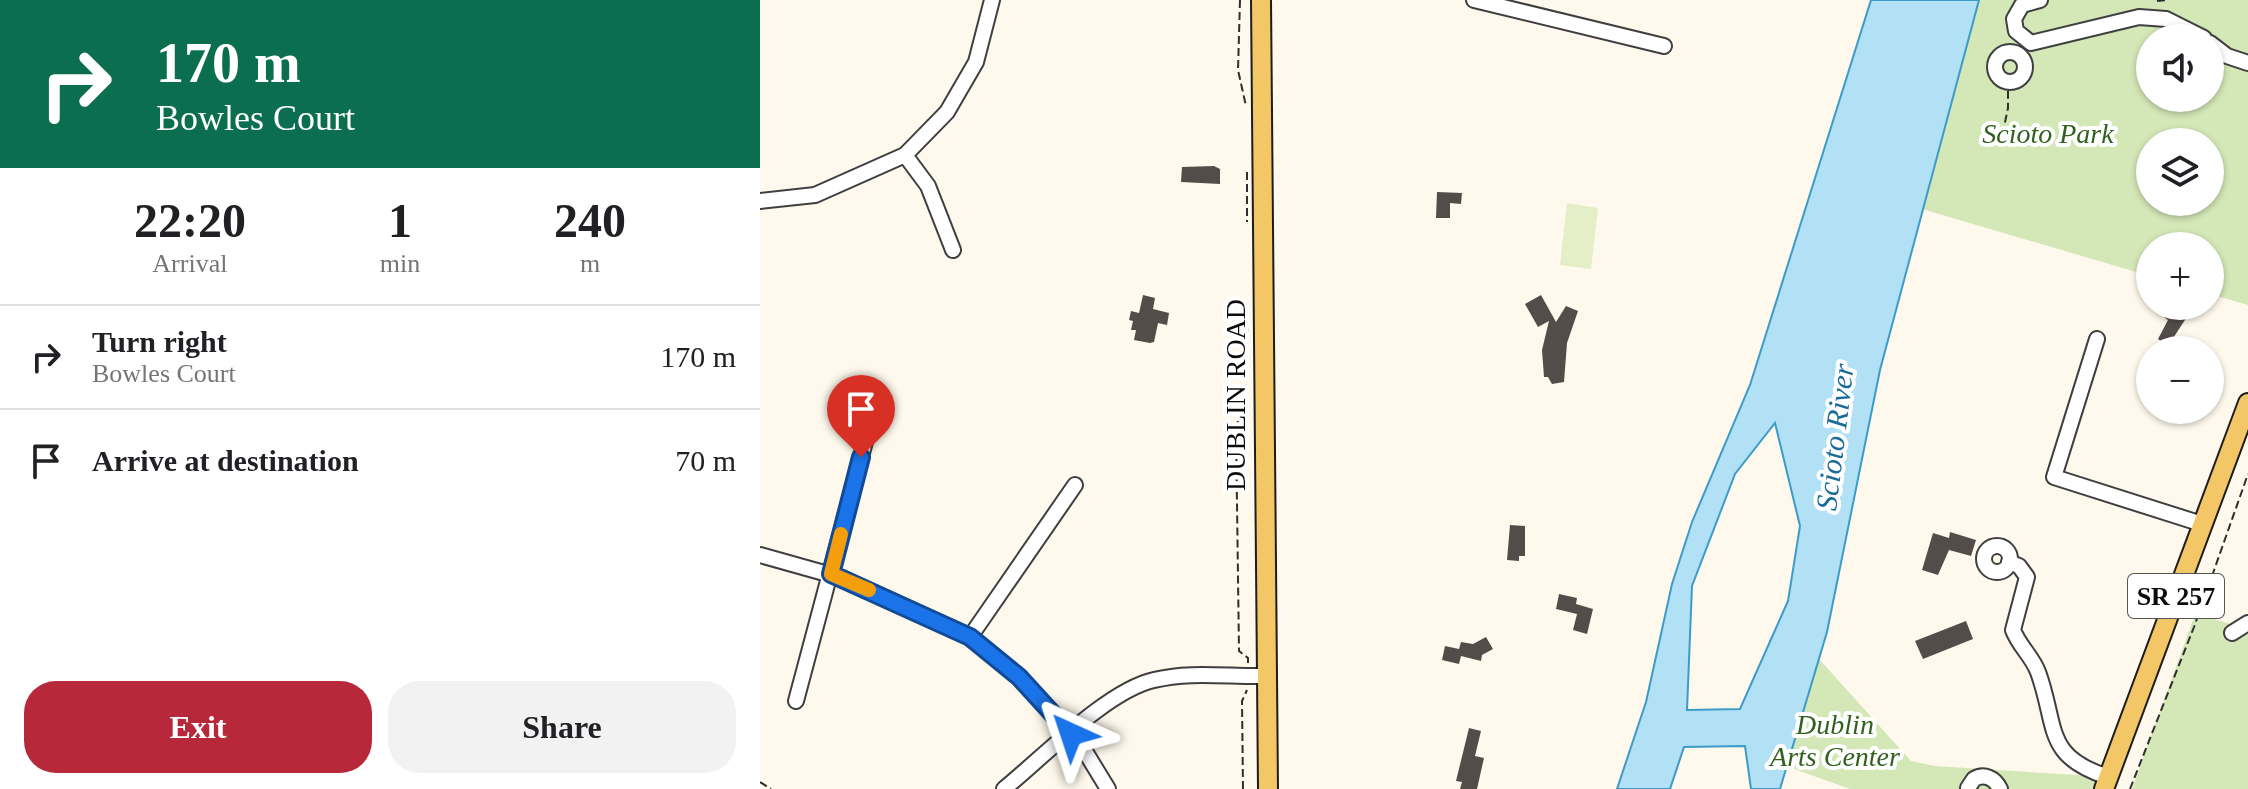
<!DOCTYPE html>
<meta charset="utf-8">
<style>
:root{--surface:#fff;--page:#f2f2f2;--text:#202124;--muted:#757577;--line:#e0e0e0;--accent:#b7293a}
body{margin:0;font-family:Georgia,serif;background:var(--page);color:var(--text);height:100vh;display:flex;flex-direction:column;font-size:30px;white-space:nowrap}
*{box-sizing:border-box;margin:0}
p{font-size:26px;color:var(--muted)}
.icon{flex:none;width:44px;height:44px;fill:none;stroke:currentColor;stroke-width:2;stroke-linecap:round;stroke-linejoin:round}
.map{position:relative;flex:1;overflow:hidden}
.drawer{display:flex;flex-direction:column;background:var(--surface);width:760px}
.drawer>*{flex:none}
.hud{background:#0b6e4f;color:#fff;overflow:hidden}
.controls{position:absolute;left:1376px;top:24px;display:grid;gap:16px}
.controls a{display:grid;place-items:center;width:88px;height:88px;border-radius:50%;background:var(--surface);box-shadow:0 2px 6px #0004;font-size:40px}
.pin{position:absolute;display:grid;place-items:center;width:68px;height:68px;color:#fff;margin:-82px -34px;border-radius:50% 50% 50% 0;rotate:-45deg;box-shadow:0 0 8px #0007}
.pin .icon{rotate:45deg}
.me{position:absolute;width:88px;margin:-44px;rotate:318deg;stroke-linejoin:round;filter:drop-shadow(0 0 6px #0008)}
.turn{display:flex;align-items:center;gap:28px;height:168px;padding:0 24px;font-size:36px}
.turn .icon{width:104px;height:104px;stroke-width:2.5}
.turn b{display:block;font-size:56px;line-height:68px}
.eta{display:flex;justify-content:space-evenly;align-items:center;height:136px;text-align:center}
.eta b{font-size:48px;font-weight:800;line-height:56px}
.primary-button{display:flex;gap:16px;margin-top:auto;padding:16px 24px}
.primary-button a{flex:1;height:92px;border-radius:32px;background:var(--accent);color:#fff;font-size:32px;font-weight:800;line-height:92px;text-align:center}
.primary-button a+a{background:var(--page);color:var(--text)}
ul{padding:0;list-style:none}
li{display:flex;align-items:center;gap:24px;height:104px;padding:0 24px;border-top:2px solid var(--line)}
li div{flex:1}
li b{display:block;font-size:30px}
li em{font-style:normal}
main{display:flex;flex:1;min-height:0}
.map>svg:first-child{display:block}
.green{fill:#d4e7b7;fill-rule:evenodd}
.pitch{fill:#e4efc8}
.water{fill:#b2e0f4;stroke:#3c9bc9;stroke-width:2;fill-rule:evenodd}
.building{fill:#544c49}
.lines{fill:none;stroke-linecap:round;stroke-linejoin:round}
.minor-casing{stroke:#3f3f3f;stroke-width:18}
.major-casing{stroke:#1d1d1d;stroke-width:22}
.path{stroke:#2e2e2e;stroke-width:2;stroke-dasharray:8 4;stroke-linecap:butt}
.minor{stroke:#fff;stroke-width:14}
.major{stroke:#f4c766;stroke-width:18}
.route-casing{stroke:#114b97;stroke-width:20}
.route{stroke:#1a73e8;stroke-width:14}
.slow{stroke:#f59e0b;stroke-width:14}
.labels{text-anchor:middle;stroke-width:8;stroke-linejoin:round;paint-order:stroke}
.shield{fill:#fff;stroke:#555;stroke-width:2}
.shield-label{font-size:26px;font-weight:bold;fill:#0c0c0c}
.park-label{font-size:28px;font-style:italic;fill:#32611f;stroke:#fff}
.street-label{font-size:28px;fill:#0c0c0c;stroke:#fff}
.water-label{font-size:30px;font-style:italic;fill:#1a6b99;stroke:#fff}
</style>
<main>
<section class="drawer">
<div class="hud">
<div class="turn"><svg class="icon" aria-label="right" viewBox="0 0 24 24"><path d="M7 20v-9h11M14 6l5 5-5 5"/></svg><div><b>170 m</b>Bowles Court</div></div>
</div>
<div class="eta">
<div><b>22:20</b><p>Arrival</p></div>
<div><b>1</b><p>min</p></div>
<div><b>240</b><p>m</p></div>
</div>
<ul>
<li><svg class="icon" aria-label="right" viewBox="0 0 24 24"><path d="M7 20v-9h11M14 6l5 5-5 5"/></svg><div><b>Turn right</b><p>Bowles Court</p></div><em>170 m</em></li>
<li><svg class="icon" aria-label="arrive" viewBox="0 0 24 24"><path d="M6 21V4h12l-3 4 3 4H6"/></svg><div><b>Arrive at destination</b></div><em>70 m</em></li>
</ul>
<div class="primary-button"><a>Exit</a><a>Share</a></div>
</section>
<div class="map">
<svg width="1488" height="789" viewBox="0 0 1488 789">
<rect width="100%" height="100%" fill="#fef9ec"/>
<!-- green -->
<g class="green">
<path d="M1219,0H1488V305L1450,294V246H1390V276L1162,209ZM1390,38H1450V98H1390ZM1390,142H1450V202H1390Z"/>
<polygon points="1440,615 1488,629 1488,789 1372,789 1433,620"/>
<polygon points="1059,659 1151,761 1175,766 1348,777 1344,789 1090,789 1026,766"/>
</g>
<!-- pitch -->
<polygon class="pitch" points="807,203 838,208 831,269 800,265"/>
<!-- water -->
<path class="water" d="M1111,0H1219L1120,370L1067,632L1020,789H991L985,746L924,747L910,789H857L886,702L912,584L932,522L990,385ZM1015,423L1040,526L1028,601L980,709L927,710L932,586L975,474Z"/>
<!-- building -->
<g class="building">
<polygon points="454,166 460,169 460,184 421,182 422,167"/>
<polygon points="677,192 702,193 701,204 690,203 690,218 676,218"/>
<polygon points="383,295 395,298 393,309 409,313 407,325 398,323 394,342 390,343 374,340 376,330 371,330 373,321 369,320 371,311 379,313"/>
<polygon points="781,295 796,322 806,306 818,311 807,343 804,382 792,384 788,377 784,377 782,350 789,321 778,327 765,304"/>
<polygon points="1411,306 1434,306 1408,346 1398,339 1408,320 1404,317"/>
<polygon points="750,525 765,526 765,556 759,556 759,561 747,560"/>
<polygon points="1190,532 1216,540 1211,556 1189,550 1178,575 1162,570 1173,533 1189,538"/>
<polygon points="799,594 817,598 816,604 833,609 827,634 813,630 817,614 796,609"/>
<polygon points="1206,621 1213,639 1163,659 1155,641"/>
<polygon points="726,637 733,649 722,655 721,661 701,656 699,664 682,660 685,646 699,649 701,642 713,644"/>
<polygon points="709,728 721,731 715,756 724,758 717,789 700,789 702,782 696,781"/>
</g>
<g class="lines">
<!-- minor casing -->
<g class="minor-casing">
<g id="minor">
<polyline points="714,0 904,46"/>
<polyline points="1280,0 1262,5 1254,19 1256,31 1271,43 1379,17 1406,19 1444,38"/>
<polyline points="1450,43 1467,56 1488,63"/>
<circle cx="1250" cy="67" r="15"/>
<polyline points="145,155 168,186 193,250"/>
<polyline points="0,201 55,195 145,155 187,112 216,62 232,0"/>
<polyline points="1337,339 1294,477 1442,524"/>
<circle cx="1237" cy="559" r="13"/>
<polyline points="0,555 82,578 210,637 259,677 323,748 348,789"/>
<path d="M1249,562L1259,566L1267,577L1253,630C1259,646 1272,656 1278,672C1298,727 1283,756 1348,777"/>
<polyline points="1472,633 1488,623"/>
<polyline points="210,637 315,485"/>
<polyline points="36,701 109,427"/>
<path d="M1208,788L1214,779C1224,773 1235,778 1240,789"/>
<path d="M244,789C282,758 348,690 394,680C430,671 469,677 505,676"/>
</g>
</g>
<!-- major casing -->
<g class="major-casing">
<g id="major">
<polyline points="501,0 508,789"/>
<polyline points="1344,789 1488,403"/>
</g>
</g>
<!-- path -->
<g class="path">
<polyline points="480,0 478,70 486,106"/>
<polyline points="1397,1 1407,0"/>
<polyline points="1240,146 1248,108 1248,82"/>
<polyline points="487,172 487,222"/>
<polyline points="488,663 488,658 479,651 476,430 486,385 485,348 488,324"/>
<polyline points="0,782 11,789"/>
<polyline points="483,789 482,701 487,690"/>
<polyline points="1370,789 1434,627 1488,474"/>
</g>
<!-- minor -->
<use href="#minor" class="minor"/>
<!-- major -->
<use href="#major" class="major"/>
</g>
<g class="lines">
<!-- route casing -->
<g class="route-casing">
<polyline id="route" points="101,457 71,574 210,637 259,677 311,734"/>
</g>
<!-- route -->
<use href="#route" class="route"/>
<!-- slow -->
<polyline class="slow" points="81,534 71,574 109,590"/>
</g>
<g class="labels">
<!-- shield labels -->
<rect class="shield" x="1368" y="574" width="96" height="44" rx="6"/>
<g class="shield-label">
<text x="1416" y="605">SR 257</text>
</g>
<!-- park labels -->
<g class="park-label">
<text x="1288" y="143">Scioto Park</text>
<text x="1075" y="734">Dublin<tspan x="1075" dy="32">Arts Center</tspan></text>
</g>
<!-- street labels -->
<g class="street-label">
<text transform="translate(475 395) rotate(-90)" y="10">DUBLIN ROAD</text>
</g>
<!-- water labels -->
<g class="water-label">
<text transform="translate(1075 437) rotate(-83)" y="10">Scioto River</text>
</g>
</g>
</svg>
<div class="controls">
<a><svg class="icon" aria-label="sound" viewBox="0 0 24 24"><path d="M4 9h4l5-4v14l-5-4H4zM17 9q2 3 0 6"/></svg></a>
<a><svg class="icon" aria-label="layers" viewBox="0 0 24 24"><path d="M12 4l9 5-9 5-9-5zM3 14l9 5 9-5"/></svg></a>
<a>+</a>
<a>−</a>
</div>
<div class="pin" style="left:101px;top:457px;background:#d93025"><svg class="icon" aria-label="arrive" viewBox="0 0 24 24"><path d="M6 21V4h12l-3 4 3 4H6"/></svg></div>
<svg class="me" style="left:311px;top:734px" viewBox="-20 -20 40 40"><path d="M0-17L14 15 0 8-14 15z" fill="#1a73e8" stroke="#fff" stroke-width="4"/></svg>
</div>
</main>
